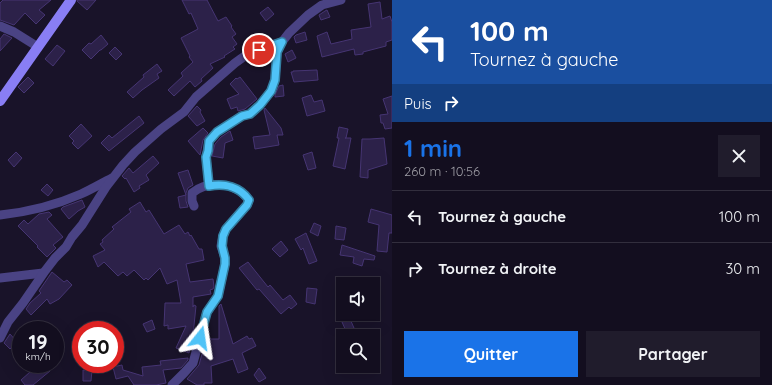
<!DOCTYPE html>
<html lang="fr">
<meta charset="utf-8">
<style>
:root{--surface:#130e1f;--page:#201c2c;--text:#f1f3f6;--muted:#9d9ca4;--line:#322e3d;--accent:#1a73e8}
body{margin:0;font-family:Quicksand,sans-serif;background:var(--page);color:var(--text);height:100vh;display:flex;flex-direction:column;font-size:15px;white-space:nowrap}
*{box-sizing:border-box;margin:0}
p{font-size:13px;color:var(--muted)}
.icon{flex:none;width:22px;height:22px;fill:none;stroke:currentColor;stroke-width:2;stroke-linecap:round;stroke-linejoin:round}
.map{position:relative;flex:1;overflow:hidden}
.drawer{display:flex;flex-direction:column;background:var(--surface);width:380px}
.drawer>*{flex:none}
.hud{background:#1a4fa0;color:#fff;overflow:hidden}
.tools{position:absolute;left:336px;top:277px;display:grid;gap:8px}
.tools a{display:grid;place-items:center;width:44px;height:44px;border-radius:0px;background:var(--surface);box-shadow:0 4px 16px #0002,0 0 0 1px var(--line);font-size:20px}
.speed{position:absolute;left:12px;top:321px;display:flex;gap:8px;font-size:20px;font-weight:700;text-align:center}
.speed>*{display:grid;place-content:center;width:52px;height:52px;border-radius:50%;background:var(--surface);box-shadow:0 4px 16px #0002,0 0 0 1px var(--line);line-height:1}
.speed small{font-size:10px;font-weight:400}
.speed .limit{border:6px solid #d22;background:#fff;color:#111}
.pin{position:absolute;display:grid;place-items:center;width:34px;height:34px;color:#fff;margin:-17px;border:2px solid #fff;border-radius:50%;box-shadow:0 1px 4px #0007}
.me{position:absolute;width:44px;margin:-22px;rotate:15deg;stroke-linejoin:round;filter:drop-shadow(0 0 3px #0008)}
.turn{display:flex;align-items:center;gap:14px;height:84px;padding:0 12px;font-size:18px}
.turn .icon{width:52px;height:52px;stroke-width:2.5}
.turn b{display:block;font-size:28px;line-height:34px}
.then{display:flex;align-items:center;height:38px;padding:0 12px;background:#0003;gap:8px;font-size:15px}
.round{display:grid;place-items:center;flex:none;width:42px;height:42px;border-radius:0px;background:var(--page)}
.summary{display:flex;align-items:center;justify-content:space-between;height:68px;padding:0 12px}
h1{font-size:24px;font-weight:700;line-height:30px;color:var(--accent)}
.cta{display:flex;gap:8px;margin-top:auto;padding:8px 12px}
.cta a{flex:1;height:46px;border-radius:0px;background:var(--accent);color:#fff;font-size:16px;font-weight:700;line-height:46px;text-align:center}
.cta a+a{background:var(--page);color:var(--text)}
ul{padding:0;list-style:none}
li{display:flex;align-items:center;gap:12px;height:52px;padding:0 12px;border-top:1px solid var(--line)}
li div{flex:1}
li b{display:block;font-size:15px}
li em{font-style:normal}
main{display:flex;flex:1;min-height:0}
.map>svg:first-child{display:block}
.building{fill:#2c2149;stroke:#463573}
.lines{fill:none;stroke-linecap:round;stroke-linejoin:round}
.street{stroke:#4a4384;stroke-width:9}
.secondary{stroke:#897ef4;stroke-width:10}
.route-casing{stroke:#337fa1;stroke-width:10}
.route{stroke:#4fc3f7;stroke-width:7}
</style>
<main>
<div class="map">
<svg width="392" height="385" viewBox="0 0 392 385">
<rect width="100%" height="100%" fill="#191329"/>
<!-- building -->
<g class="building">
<polygon points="3,0 51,0 39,10 45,15 36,24 25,13 14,25 0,20 0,3"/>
<polygon points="77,0 96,0 87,10 77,1"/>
<polygon points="182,0 207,0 218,21 226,17 232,26 231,27 236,34 232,37 237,44 233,47 235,49 224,56 225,57 210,64 213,68 201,79 202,81 195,87 190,81 174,96 168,90 183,76 181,73 193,62 189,57 190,56 181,38 198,29 191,13 189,14"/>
<polygon points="380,2 382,19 390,16 392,22 392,40 386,42 386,46 363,52 363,54 355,55 354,49 322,57 317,36 327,32 331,44 352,39 351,30 371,27 368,4"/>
<polygon points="268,7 274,14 266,21 260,13"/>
<polygon points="327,10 330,17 321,20 319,15 325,11"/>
<polygon points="305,32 307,40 296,43 294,37 296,35"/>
<polygon points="4,34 12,38 0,51 0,39"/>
<polygon points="101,35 108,44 101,50 100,50 91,59 82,50 89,43 91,44"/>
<polygon points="57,45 65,51 53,66 45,59"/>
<polygon points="115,47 122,54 116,60 109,53"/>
<polygon points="292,50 296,58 288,62 285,54"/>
<polygon points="157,64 162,71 157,74 159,78 142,90 133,98 127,92 144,77 143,75"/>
<polygon points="317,70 318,80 294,82 291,72 293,72 293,71"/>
<polygon points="28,77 34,83 24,93 18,87"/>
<polygon points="240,77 257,99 245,109 238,111 237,107 231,109 227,99 239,94 230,84 236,78 237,79"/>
<polygon points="283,85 284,96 275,97 275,95 279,86"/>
<polygon points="311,95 314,102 322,100 325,111 307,116 302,98"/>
<polygon points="392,96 392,128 385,129 383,123 381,123 380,115 388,114 383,99"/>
<polygon points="197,106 201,110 200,112 205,121 197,126 188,116"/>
<polygon points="265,108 281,128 283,135 277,135 279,145 255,149 253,137 270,135 264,110"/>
<polygon points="139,116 144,123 109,151 101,143 109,135 112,138"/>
<polygon points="81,124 92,136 78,149 72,143 74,141 69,136"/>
<polygon points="339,127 348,129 346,138 345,138 351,138 345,169 333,166 339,138 337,138"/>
<polygon points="203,128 208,133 203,140 200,155 188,141"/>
<polygon points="230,131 233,140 225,143 223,158 212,156 215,144 221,137"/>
<polygon points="384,138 387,164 368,170 368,178 360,177 362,139 370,139"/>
<polygon points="16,152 22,158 14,167 8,160"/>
<polygon points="312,152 316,168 308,170 303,155"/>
<polygon points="153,156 159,163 146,175 149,180 139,186 140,188 134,192 126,178 125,179 122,176 129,168 133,173"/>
<polygon points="188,170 193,185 188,188 186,193 186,201 188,207 180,208 178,197 186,195 178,173"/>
<polygon points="47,184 53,190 48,196 41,190"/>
<polygon points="82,200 85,207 78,211 69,219 61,209 63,207"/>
<polygon points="140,202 146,212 149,210 164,234 179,225 185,234 188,232 190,236 191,235 199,249 202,249 204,260 186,264 190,282 213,279 214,287 213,289 210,290 211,294 193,297 193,307 194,305 196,306 193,335 194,335 189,353 176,348 186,326 168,329 168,325 164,326 165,303 181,303 177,280 167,284 160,268 148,280 146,278 144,280 134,270 127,276 123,272 118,276 104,262 98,267 93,256 105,250 100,244 103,242 102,240 114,229 112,227 131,212 129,209"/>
<polygon points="371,209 392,215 392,233 389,233 387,252 377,251 379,225 368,222"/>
<polygon points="49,212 52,215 47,219 63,237 53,245 56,248 47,257 37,247 38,246 18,226 24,220 28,224 39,214"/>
<polygon points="314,223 321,226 318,236 310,232"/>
<polygon points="336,226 346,228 344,240 335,239"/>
<polygon points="306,233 317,261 309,264 303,248 301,250 295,239"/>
<polygon points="281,241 288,250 280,257 272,249"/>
<polygon points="342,245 375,256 374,260 364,259 362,266 353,263 354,257 340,255"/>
<polygon points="248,262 268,287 270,285 283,300 290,295 297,304 291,309 289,307 281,314 259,289 257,290 239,268"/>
<polygon points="52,272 64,282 67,280 72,285 59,299 50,304 47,299 31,315 26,309 30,303 41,293 39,291"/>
<polygon points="307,288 317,289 315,304 306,302"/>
<polygon points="221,304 233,344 247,336 249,339 252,338 256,346 242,353 248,369 238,373 233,359 211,366 212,383 204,383 204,385 197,385 187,379 199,365 206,339 219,339 219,306"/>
<polygon points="350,319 354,328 346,331 342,322"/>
<polygon points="152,320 155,329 147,332 143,324"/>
<polygon points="10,334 17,342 10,349 4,343"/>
<polygon points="188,358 188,360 181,368 163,370 166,383 156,385 134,385 128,376 116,379 113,367 122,365 123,370 143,376 142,367 161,365 160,361"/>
<polygon points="39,364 45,364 50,371 33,385 25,385 21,380"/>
<polygon points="259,368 266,378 259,382 254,375"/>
<polygon points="83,370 92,370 91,381 83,381"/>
</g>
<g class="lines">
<!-- street -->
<g class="street">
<polyline points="0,26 14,32 38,47"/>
<polyline points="209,186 206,157 209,141 217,132 242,116 250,114 260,105 271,91 275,80 277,52 282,42"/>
<path d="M0,215C28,212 56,205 81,194C92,189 102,183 112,178"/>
<polyline points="0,278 43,273"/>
<polyline points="0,338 8,322 23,303 45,271 55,258 66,247 72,237 82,225 106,187 123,165 135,152 161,129 184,112 196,97 235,63 249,53 269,46 282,42 289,33 308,15 322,5 341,0"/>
<path d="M172,385L184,373L193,363L207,312L218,296L225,264V258L221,246L223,236L226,229L247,205L249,200C236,183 209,179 192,193V201L194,206"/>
</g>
<!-- secondary -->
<polyline class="secondary" points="0,101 71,0"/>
</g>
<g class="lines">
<!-- route casing -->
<g class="route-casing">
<path id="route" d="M200,338L207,312L218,296L225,264V258L222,246L223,236L226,229L247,205L249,200C240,187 225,183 209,186L206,157L208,151L209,141L217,132L242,116L250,114L260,105L271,91L275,80L277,52L282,42L259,50"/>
</g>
<!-- route -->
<use href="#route" class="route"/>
</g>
</svg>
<div class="tools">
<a><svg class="icon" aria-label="sound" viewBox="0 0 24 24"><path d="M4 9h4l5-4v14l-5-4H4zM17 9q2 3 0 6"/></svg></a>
<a><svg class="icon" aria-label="search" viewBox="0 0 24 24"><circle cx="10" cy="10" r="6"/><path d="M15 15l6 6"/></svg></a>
</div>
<div class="speed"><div>19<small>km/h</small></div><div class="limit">30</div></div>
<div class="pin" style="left:259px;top:50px;background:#d93025"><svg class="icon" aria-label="arrive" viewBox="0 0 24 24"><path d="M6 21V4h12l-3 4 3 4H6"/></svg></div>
<svg class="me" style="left:200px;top:338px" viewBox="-20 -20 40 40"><path d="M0-17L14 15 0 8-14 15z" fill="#4fc3f7" stroke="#fff" stroke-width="4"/></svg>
</div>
<section class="drawer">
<div class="hud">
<div class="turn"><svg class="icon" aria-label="left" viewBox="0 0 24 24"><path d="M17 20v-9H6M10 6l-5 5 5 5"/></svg><div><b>100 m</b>Tournez à gauche</div></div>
<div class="then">Puis<svg class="icon" aria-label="right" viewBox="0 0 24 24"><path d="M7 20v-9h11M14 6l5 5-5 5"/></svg></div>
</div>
<div class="summary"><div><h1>1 min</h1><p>260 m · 10:56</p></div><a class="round"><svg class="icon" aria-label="close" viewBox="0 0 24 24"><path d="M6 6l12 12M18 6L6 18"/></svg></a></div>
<ul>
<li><svg class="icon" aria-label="left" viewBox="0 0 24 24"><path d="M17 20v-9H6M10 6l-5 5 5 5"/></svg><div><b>Tournez à gauche</b></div><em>100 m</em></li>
<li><svg class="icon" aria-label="right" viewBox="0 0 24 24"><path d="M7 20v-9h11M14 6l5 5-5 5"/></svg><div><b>Tournez à droite</b></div><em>30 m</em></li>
</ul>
<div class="cta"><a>Quitter</a><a>Partager</a></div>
</section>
</main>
